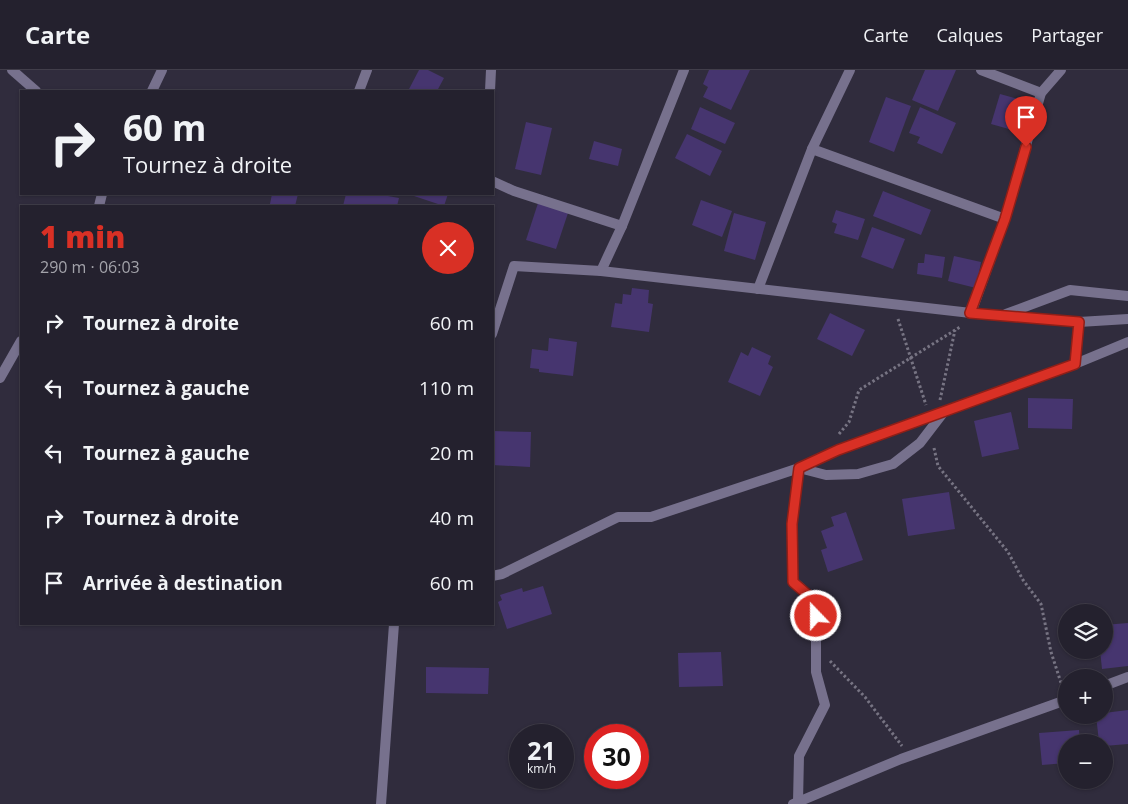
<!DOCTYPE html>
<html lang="fr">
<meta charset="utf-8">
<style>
:root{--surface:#24212e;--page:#2c2936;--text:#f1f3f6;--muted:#a3a3aa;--line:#413e4a;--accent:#d93025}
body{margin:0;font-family:"Open Sans",sans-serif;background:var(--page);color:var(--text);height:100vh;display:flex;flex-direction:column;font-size:19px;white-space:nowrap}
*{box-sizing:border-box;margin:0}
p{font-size:16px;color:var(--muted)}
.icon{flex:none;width:28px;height:28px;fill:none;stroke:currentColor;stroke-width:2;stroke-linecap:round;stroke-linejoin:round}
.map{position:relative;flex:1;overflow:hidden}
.sheet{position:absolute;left:20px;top:135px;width:474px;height:420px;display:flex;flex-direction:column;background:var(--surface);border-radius:0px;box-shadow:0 1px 4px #0004,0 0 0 1px var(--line)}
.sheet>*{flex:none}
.guide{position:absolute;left:20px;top:20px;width:474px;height:105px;border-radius:0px;box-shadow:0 1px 4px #0004,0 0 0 1px var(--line);background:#24212e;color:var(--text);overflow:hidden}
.fabs{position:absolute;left:1058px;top:534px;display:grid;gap:10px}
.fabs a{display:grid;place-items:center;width:55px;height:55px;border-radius:50%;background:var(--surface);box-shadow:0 1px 4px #0004,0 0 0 1px var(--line);font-size:25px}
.speed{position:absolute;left:509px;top:654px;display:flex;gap:10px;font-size:25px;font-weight:700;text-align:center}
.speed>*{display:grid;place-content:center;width:65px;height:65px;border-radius:50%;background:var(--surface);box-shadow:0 1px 4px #0004,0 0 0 1px var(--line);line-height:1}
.speed small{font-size:12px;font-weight:400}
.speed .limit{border:8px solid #d22;background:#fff;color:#111}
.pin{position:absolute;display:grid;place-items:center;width:42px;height:42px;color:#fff;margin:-51px -21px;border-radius:50% 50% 50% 0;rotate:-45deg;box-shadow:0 0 5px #0007}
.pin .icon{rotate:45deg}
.me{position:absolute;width:55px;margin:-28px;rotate:338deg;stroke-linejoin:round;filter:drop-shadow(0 0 4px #0008)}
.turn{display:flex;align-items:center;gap:18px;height:105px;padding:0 20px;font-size:22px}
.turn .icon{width:65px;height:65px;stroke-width:2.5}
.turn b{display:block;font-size:35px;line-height:42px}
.round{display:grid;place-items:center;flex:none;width:52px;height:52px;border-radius:26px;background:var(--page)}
.head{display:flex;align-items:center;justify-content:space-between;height:85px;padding:0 20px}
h1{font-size:30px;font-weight:800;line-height:38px;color:var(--accent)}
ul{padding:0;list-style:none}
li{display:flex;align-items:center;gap:15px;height:65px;padding:0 20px}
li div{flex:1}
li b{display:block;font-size:19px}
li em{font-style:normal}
header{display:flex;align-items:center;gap:30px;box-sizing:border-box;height:70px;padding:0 25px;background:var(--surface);border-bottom:1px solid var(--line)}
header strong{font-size:24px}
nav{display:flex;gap:28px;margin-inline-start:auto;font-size:18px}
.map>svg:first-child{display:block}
.building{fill:#46356f}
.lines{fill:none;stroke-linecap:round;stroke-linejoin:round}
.path{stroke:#777483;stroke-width:3;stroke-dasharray:2.5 2.5;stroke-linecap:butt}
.minor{stroke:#77718d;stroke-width:10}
.route-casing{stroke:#8d1f18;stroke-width:12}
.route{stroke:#d93025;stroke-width:9}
</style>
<header>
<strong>Carte</strong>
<nav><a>Carte</a><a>Calques</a><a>Partager</a></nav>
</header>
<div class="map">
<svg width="1128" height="734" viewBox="0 0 1128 734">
<rect width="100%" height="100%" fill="#302c3d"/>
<!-- building -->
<g class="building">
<polygon points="419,0 428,0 444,8 437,21 408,21"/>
<polygon points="709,0 750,0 731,40 703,27 708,17 703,14"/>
<polygon points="925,0 956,0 938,41 912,30"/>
<polygon points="1000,24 1025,31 1016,61 991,54"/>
<polygon points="886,27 911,36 894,82 869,72"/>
<polygon points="700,37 735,53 725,74 691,59"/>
<polygon points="920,37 956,53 942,84 917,73 920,67 909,63"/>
<polygon points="526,52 552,58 541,105 515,99"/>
<polygon points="687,64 722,81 710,106 675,88"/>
<polygon points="594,71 622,79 618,96 589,89"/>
<polygon points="883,121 931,140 921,165 873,146"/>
<polygon points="272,124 298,124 295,136 281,136 270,134"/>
<polygon points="346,124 377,124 399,128 397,136 343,136"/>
<polygon points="408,124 448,124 444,136"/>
<polygon points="539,130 569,140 556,179 526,170"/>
<polygon points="701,130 732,141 722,167 692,155"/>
<polygon points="836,140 865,149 858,170 834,163 837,154 832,152"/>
<polygon points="734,143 766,152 755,190 724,181"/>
<polygon points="872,157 905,169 893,199 861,187"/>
<polygon points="925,184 945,187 942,208 917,204 918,193 924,193"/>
<polygon points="954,186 981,192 976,218 948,211"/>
<polygon points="632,218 649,220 648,233 653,234 649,262 611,257 615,233 622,234 623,224 631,225"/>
<polygon points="830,243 865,260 852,286 817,269"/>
<polygon points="549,268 577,272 573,306 539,302 539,299 530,298 532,279 548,281"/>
<polygon points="752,277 771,286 768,294 773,297 760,326 728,312 741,282 748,286"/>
<polygon points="1028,328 1073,329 1072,359 1028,358"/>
<polygon points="1011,342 1019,379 982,387 974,351"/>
<polygon points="492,361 531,362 530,397 492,395"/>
<polygon points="949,422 955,459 908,466 902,429"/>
<polygon points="846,442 863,490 828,502 821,480 827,478 821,461 834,456 831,447"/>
<polygon points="543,516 552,544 507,559 498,532 502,530 500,525 522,518 523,522"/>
<polygon points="1128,553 1128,596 1102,599 1100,580 1104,580 1104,555"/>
<polygon points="721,582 723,616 679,617 678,583"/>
<polygon points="426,597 489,598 488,624 426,623"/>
<polygon points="1128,640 1128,674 1104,676 1104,672 1099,672 1096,645 1104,645 1104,643"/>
<polygon points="1079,660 1080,672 1066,672 1066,693 1042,695 1039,663"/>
</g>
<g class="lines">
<!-- path -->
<g class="path">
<polyline points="898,249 926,335"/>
<polyline points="940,330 955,260"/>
<polyline points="839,364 849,352 859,320 960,257"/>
<polyline points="934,378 938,396 1008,482 1023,510 1041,534 1051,582 1063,619"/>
<polyline points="830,591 865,627 902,676"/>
</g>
<!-- minor -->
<g class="minor">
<polyline points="12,0 36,21"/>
<polyline points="981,0 1041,23"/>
<polyline points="152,21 162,0"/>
<polyline points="359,21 367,0"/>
<polyline points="490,21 491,0"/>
<polyline points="812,79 1005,149"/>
<polyline points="492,111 514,121 622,156"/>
<polyline points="99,136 102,124"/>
<polyline points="601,201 622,156 684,0"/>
<polyline points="758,219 812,79 850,0"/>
<polyline points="971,243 1005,149 1041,23 1061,0"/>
<polyline points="1006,244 1070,220 1128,226"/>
<polyline points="492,264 514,196 601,201 971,243 1079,252 1128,249"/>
<polyline points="1075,294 1079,252"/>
<polyline points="0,308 21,271"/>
<polyline points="492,506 502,504 618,447 651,447 799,398 838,380 1075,294 1128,272"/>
<polyline points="1104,616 1128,607"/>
<polyline points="798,732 799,686 825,635 816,602 816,532 793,511 792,454 799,398 826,405 858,404 893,394 920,373 943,343"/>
<polyline points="381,734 394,554"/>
<polyline points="793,734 901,689 1066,630"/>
</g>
</g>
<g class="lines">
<!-- route casing -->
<g class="route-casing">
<polyline id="route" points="816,546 816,532 793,512 792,454 799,398 838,380 1075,294 1079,252 970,243 1005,149 1026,77"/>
</g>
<!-- route -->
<use href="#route" class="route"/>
</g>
</svg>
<div class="fabs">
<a><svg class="icon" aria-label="layers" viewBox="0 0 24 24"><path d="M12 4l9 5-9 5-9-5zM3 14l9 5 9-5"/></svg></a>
<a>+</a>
<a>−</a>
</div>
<div class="speed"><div>21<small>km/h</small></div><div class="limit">30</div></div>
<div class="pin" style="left:1026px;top:77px;background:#d93025"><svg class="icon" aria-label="arrive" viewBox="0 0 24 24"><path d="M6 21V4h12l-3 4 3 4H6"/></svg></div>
<svg class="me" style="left:816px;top:546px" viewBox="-20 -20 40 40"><circle r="17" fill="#d93025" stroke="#fff" stroke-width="3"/><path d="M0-11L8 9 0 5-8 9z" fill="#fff"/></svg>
<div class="guide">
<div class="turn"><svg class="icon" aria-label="right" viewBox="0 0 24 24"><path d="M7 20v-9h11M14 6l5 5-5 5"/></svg><div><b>60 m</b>Tournez à droite</div></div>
</div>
<section class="sheet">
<div class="head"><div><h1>1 min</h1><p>290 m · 06:03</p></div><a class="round" style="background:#d93025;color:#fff"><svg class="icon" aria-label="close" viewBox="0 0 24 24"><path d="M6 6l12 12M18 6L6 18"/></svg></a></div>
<ul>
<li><svg class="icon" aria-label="right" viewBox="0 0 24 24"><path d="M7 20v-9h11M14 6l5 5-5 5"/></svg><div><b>Tournez à droite</b></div><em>60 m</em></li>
<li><svg class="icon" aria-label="left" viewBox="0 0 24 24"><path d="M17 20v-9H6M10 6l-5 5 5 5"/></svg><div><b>Tournez à gauche</b></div><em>110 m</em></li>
<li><svg class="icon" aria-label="left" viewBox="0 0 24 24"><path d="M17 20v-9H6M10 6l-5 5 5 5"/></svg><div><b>Tournez à gauche</b></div><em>20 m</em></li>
<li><svg class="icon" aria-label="right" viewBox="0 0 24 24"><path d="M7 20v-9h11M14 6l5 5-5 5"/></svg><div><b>Tournez à droite</b></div><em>40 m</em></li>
<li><svg class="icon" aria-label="arrive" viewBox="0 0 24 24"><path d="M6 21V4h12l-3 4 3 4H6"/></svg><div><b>Arrivée à destination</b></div><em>60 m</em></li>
</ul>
</section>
</div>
